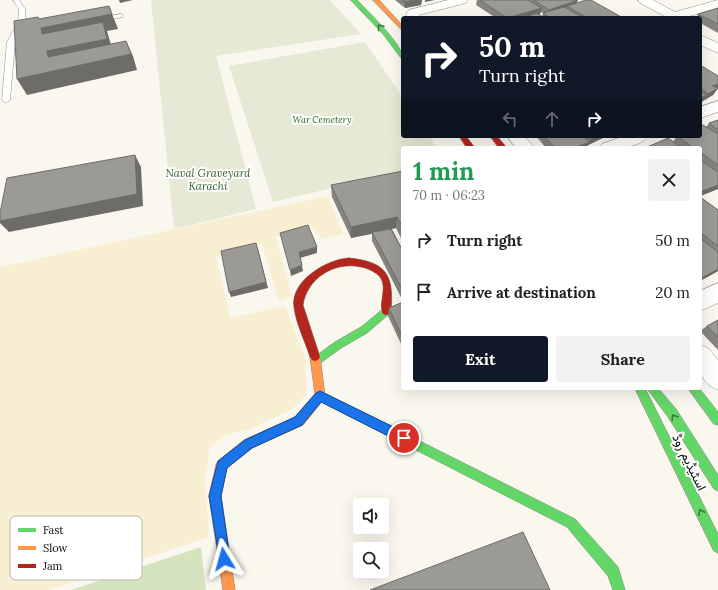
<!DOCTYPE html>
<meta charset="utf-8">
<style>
:root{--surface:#fff;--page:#f2f2f2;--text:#202124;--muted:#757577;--accent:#111827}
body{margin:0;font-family:Lora,Vazirmatn,serif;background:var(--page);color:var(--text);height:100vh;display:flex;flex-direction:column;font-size:15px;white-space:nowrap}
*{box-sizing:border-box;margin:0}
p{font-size:13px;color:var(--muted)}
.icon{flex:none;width:22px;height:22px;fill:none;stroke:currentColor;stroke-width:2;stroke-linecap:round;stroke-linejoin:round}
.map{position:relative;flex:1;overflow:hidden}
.panel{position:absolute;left:401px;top:146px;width:301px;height:244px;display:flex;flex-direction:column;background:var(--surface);border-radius:4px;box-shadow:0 4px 16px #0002}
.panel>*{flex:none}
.guide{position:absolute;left:401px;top:16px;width:301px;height:122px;border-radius:4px;box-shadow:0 4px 16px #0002;background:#111827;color:#fff;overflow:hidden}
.buttons{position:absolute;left:353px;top:498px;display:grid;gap:8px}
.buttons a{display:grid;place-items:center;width:36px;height:36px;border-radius:4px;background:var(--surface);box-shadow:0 4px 16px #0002;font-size:20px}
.pin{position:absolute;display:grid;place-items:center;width:34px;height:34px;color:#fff;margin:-17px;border:2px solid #fff;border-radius:50%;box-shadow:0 1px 4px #0007}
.me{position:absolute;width:44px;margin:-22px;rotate:352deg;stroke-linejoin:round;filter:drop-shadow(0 0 3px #0008)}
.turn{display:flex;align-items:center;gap:14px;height:84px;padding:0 12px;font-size:18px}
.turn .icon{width:52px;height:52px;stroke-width:2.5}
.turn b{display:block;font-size:28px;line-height:34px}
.lanes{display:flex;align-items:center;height:38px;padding:0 12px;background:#0003;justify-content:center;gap:20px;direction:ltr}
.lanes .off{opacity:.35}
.round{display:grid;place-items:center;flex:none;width:42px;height:42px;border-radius:4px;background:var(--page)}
.head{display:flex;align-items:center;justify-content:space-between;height:68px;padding:0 12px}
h1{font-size:24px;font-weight:700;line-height:30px;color:#1e9e55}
.action{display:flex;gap:8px;margin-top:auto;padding:8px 12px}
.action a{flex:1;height:46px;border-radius:4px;background:var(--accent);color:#fff;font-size:16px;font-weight:700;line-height:46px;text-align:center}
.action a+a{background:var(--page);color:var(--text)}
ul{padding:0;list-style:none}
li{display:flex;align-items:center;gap:12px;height:52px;padding:0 12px}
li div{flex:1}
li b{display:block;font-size:15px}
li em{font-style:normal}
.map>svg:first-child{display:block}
.forest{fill:#d5e4bf}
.sand{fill:#f8eed2}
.cemetery{fill:#e5e9d5}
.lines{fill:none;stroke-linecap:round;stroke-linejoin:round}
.lane-casing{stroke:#93918e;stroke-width:1}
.street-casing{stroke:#93918e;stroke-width:1}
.fast-casing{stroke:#898884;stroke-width:1}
.slow-casing{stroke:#898884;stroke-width:1}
.jam-casing{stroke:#898884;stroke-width:1}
.lane{fill:#fefefd;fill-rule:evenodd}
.street{fill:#fefefd;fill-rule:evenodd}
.fast{fill:#63d668;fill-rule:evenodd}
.slow{fill:#ff974d;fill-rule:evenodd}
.jam{fill:#b3261e;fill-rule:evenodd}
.wall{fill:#868480;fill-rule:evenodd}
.shaded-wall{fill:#6d6c68}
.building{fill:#9c9a95;stroke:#6d6c68}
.oneway{stroke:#3b7b3e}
.route{fill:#1a73e8;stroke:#114b97}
.labels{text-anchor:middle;stroke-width:4;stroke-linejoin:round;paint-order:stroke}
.far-park-label{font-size:9px;font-style:italic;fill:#305e21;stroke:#fff}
.park-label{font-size:11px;font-style:italic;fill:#305e21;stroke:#fff}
.near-street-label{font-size:13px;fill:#0b0b0b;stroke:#fff}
.key{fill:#fff;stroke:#b6b6b6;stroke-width:1}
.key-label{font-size:11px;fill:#0b0b0b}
</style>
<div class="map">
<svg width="718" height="590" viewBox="0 0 718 590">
<rect width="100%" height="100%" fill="#faf7ef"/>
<!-- forest -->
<polygon class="forest" points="201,547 206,590 71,590"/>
<!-- sand -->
<polygon class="sand" points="328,196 343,234 322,239 311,227 276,237 292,296 279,301 262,244 216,256 230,318 285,306 306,360 306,395 291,410 250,429 225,435 210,447 205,480 209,537 48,590 0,590 0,267"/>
<!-- cemetery -->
<g class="cemetery">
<polygon points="156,0 330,0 361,34 216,56 256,209 174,229 151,1"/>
<polygon points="365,42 403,98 403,136 429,136 437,148 403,148 403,171 273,202 229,66"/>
</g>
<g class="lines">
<!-- lane casing -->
<g class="lane-casing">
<g id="lane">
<polygon points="13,0 19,0 25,9 26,22 15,42 10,100 6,103 2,100 7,42 18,22 19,9"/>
<polygon points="121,14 124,16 123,17 98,22 94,20 98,18"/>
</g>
</g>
<!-- street casing -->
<g class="street-casing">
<g id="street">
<polygon points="448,0 468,0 466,3 419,15 421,18 408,18 406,14 409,10"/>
<polygon points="638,0 653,0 675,12 718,0 718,8 683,18 668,18 640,3"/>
<polygon points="700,35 718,43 718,53 700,45"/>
<polygon points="718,101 718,112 700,118 700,107"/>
<polygon points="507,136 524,136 535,148 516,148"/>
<path d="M624,136H648C640,149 613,148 599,148L602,144Z"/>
<polygon points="718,283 718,303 700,311 700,291"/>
<path d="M700,345L708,348L718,360V390C696,381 700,365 700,345Z"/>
</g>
</g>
<!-- fast casing -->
<g class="fast-casing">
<g id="fast">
<path d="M351,0H357C368,12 403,44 403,59L401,58L383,34Z"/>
<polygon points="386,307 389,308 391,311 389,314 367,333 341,348 319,364 316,366 313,364 311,361 313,358 335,342 361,327"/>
<polygon points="635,388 645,388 718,534 718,553 714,551"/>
<polygon points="647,388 658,388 676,409 718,475 718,491 714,489 668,417"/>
<polygon points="688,388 699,388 718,412 718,425 714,424"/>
<polygon points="320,391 575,519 618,567 625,590 613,590 608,576 567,527 316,399 315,396 316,393"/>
</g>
</g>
<!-- slow casing -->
<g class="slow-casing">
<g id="slow">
<polygon points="373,0 379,0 403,26 403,31"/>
<polygon points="315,353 318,354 320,357 325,396 324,399 303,425 252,448 227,468 221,496 235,590 223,590 209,496 216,465 218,461 244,440 295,417 315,394 310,357 312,354"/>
</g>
</g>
<!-- jam casing -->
<g class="jam-casing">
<g id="jam">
<polygon points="459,136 466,136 475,148 467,148"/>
<polygon points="490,136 497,136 507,148 499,148"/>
<path d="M349,258C387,262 394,275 391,311L389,314L386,315L383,314C378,303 388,288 380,277C376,272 367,268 361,267C335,261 307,278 303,305L320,357L318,360L315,361L312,360L310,357C305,341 296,324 294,307C290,281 327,259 349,258Z"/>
</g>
</g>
<!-- lane -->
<use href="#lane" class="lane"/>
<!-- street -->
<use href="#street" class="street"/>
<!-- fast -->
<use href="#fast" class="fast"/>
<!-- slow -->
<use href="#slow" class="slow"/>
<!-- jam -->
<use href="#jam" class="jam"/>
</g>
<!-- wall -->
<g class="wall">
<polygon points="395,0 422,0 421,5 405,8"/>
<path d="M477,0H577L576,3L623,18H496L476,5ZM541,12L543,13L542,16L539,15L540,14Z"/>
<polygon points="718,8 718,33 700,23 700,18 696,18 698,14"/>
<polygon points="700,65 718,76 718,88 713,95 700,103"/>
<polygon points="718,120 718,189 700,196 700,148 645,148 673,142 677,136 700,136 709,123"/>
<polygon points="536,136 607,136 588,145 587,148 546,148"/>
<polygon points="403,171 403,242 396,228 392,229 403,251 403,301 372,241 372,234 351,238 332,197 331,185"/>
<polygon points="700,197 718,210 718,271 700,281"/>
<polygon points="403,302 403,348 388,316 389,308"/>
<polygon points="718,320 718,350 700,331 707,326"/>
</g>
<!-- shaded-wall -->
<g class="shaded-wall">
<polygon points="119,0 133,0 120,3"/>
<polygon points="415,0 422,0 421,5 405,8 405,2"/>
<polygon points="425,0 435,0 425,2"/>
<polygon points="578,0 575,7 567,6 565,10 547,16 549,10"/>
<polygon points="109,6 118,29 107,31 109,38 114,54 126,41 133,56 137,70 27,95 17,79 48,57 42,34 38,17 44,27"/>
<polygon points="542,8 540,14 528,18 507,18"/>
<polygon points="718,84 718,88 713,95 704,100 708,94 712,86"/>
<polygon points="707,95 702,102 700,103 700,98"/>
<polygon points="597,136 607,136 588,145 587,148 574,148 589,142 591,139"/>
<polygon points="135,155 141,167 143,206 9,232 0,223 0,221"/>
<polygon points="718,185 718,189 700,196 700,192"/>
<polygon points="397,217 396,228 351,238 351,227"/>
<polygon points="317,247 317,253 300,258 299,252"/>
<polygon points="258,249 268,288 231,297 229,292"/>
<polygon points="302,265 303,271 291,276 290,270"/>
<polygon points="718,269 718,271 700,281 700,279"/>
</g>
<!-- building -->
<g class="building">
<polygon points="403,0 415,0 405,2"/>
<polygon points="480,0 528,0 542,8 507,18"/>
<polygon points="534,0 578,0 549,10"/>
<polygon points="586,0 591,0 623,18 587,18 567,6"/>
<polygon points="109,6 112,14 41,28 42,34 103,22 107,39 47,51 48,57 126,41 131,54 17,79 14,21 38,17 39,19"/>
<polygon points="564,7 584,18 550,18 543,13"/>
<polygon points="718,8 718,24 698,14"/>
<polygon points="537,13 544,18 521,18"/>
<polygon points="700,65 718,76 718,84 712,86 718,88 708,94 700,88"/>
<polygon points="700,91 707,95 700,98"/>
<polygon points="718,120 718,130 709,123"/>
<polygon points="703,125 718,134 718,165 700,152 700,148 694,148 677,136 700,136 700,126"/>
<polygon points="544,136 582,136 590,142 574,148 555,148"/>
<polygon points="587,136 597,136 591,139"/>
<polygon points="668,138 682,148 645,148"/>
<polygon points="135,155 137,194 0,221 0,213 7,178"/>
<polygon points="700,160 718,172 718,185 700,192"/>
<polygon points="403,171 403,228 397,217 351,227 331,185"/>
<polygon points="700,197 718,210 718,246 700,232"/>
<polygon points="308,225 317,247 299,252 302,265 290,270 280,233"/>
<polygon points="391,229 403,251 403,291 372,232"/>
<polygon points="700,238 718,252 718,269 700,279"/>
<polygon points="256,243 266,282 229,292 221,251"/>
<polygon points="403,302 403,338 389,308"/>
<polygon points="718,320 718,337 707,326"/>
<polygon points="523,532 550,590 370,590"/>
</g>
<!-- one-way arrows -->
<defs><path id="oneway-chevron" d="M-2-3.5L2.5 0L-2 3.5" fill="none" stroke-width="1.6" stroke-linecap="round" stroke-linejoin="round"/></defs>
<g class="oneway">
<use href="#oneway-chevron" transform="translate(380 27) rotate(-131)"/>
<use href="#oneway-chevron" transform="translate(674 417) rotate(-123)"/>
<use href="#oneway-chevron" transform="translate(701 512) rotate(-116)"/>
</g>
<!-- route -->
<polygon class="route" points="320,391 408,434 409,438 408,442 404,444 400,442 321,402 302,425 252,448 227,468 221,496 230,559 229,563 224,565 220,563 209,496 218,461 245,440 295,417 316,393"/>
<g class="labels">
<!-- far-park labels -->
<g class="far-park-label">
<text x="322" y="123">War Cemetery</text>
</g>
<!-- park labels -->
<g class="park-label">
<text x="208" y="177">Naval Graveyard<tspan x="208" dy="13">Karachi</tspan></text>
</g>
<!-- near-street labels -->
<g class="near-street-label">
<text transform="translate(690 462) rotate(64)" y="5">اسٹیڈیم روڈ</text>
</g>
</g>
<!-- legend -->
<rect x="10" y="516" width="132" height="64" rx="6" class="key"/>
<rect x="18" y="528" width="18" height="4" fill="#63d668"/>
<rect x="18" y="546" width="18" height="4" fill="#ff974d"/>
<rect x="18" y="564" width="18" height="4" fill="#b3261e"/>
<g class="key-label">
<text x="43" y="534">Fast</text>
<text x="43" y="552">Slow</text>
<text x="43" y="570">Jam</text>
</g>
</svg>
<div class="buttons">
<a><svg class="icon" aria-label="sound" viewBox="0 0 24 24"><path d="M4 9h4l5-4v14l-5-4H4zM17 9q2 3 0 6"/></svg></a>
<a><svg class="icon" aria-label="search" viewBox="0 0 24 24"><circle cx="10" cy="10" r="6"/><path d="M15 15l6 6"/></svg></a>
</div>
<div class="pin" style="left:404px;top:438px;background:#d93025"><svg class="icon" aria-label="arrive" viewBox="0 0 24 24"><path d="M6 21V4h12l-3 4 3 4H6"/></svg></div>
<svg class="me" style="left:224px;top:559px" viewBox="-20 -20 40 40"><path d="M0-17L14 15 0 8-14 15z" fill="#1a73e8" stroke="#fff" stroke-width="4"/></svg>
<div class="guide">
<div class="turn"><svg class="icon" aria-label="right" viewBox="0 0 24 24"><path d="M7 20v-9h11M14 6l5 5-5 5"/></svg><div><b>50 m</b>Turn right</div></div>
<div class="lanes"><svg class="icon off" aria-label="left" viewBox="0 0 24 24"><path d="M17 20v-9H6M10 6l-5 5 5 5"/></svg><svg class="icon off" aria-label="ahead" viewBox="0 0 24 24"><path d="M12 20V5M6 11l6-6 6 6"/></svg><svg class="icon" aria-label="right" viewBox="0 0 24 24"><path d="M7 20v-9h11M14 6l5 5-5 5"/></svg></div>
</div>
<section class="panel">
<div class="head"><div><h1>1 min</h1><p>70 m · 06:23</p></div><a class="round"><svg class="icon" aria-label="close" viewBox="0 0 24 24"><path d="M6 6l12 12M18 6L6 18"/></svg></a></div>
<ul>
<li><svg class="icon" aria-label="right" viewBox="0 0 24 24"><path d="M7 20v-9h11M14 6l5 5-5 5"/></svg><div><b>Turn right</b></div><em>50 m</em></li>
<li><svg class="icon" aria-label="arrive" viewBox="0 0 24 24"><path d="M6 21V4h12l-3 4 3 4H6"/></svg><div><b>Arrive at destination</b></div><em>20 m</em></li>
</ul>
<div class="action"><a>Exit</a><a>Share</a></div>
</section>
</div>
